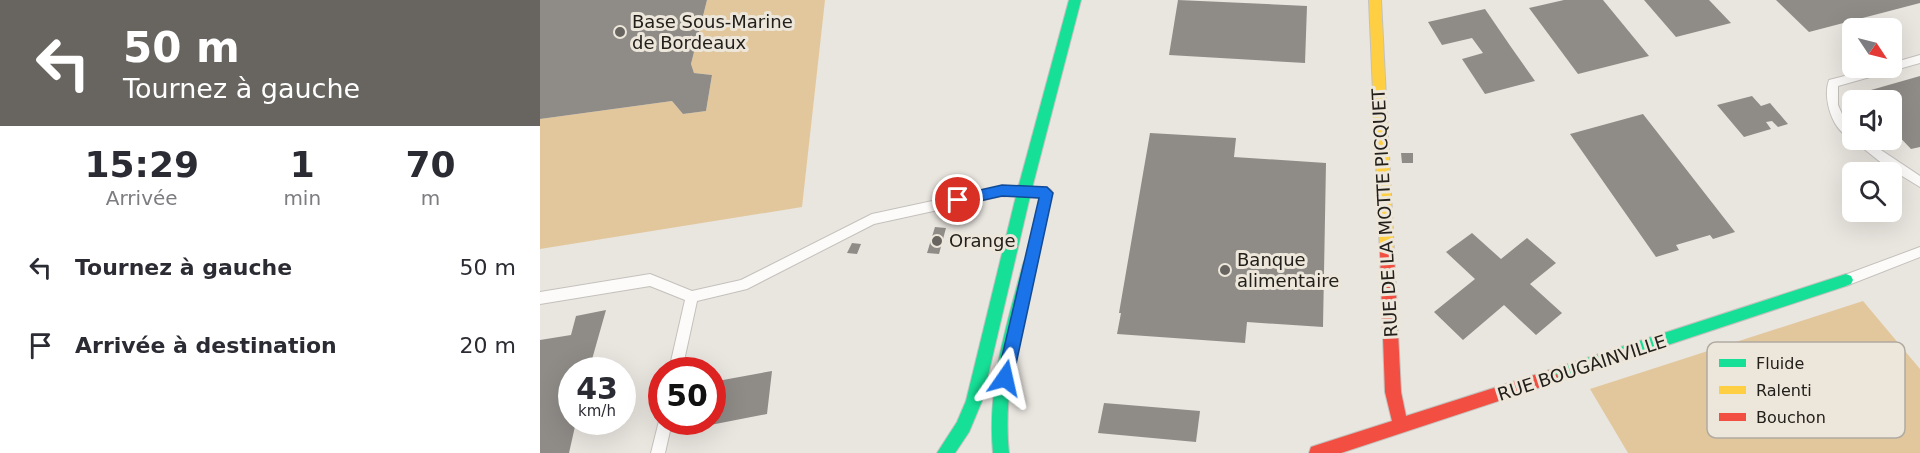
<!DOCTYPE html>
<html lang="fr">
<meta charset="utf-8">
<style>
:root{--surface:#fff;--page:#f2f2f3;--text:#2b2b33;--muted:#7c7c81}
body{margin:0;font-family:"DejaVu Sans",sans-serif;background:var(--page);color:var(--text);height:100vh;display:flex;flex-direction:column;font-size:22px;white-space:nowrap}
*{box-sizing:border-box;margin:0}
p{font-size:20px;color:var(--muted)}
.icon{flex:none;width:33px;height:33px;fill:none;stroke:currentColor;stroke-width:2;stroke-linecap:round;stroke-linejoin:round}
.map{position:relative;flex:1;overflow:hidden}
.sheet{display:flex;flex-direction:column;background:var(--surface);width:540px}
.sheet>*{flex:none}
.hud{background:#686560;color:#fff;overflow:hidden}
.needle{width:39px;rotate:125deg}
.fabs{position:absolute;left:1302px;top:18px;display:grid;gap:12px}
.fabs a{display:grid;place-items:center;width:60px;height:60px;border-radius:9px;background:var(--surface);box-shadow:0 6px 24px #0002;font-size:30px}
.speed{position:absolute;left:18px;top:357px;display:flex;gap:12px;font-size:30px;font-weight:700;text-align:center}
.speed>*{display:grid;place-content:center;width:78px;height:78px;border-radius:50%;background:var(--surface);box-shadow:0 6px 24px #0002;line-height:1}
.speed small{font-size:15px;font-weight:400}
.speed .limit{border:9px solid #d22;background:#fff;color:#111}
.pin{position:absolute;display:grid;place-items:center;width:51px;height:51px;color:#fff;margin:-26px;border:3px solid #fff;border-radius:50%;box-shadow:0 2px 6px #0007}
.me{position:absolute;width:66px;margin:-33px;rotate:11deg;stroke-linejoin:round;filter:drop-shadow(0 0 4px #0008)}
.turn{display:flex;align-items:center;gap:21px;height:126px;padding:0 24px;font-size:27px}
.turn .icon{width:78px;height:78px;stroke-width:2.5}
.turn b{display:block;font-size:42px;line-height:51px}
.eta{display:flex;justify-content:space-evenly;align-items:center;height:102px;text-align:center}
.eta b{font-size:36px;font-weight:700;line-height:42px}
ul{padding:0;list-style:none}
li{display:flex;align-items:center;gap:18px;height:78px;padding:0 24px}
li div{flex:1}
li b{display:block;font-size:22px}
li em{font-style:normal}
main{display:flex;flex:1;min-height:0}
.map>svg:first-child{display:block}
.green{fill:#e2c79c}
.building{fill:#8f8c88}
.lines{fill:none;stroke-linecap:round;stroke-linejoin:round}
.lane-casing{stroke:#c4c1bc;stroke-width:2}
.fast-casing{stroke:#c4c1bc;stroke-width:2}
.slow-casing{stroke:#c4c1bc;stroke-width:2}
.jam-casing{stroke:#c4c1bc;stroke-width:2}
.lane{fill:#fcfbfa;fill-rule:evenodd}
.fast{fill:#16e098;fill-rule:evenodd}
.slow{fill:#ffcf43;fill-rule:evenodd}
.jam{fill:#f24e42;fill-rule:evenodd}
.route{fill:#1a73e8;stroke:#114b97;stroke-width:1.5}
.poi-dot{fill:#686560;stroke:#ede6db;stroke-width:2}
.labels{text-anchor:middle;stroke-width:6;stroke-linejoin:round;paint-order:stroke}
.poi-label{font-size:18px;fill:#23201c;stroke:#ede6db;text-anchor:start}
.street-label{font-size:18px;fill:#23201c;stroke:#ede6db}
.key{fill:#ede6db;stroke:#b0aba2;stroke-width:1.5}
.key-label{font-size:16px;fill:#23201c}
</style>
<main>
<section class="sheet">
<div class="hud">
<div class="turn"><svg class="icon" aria-label="left" viewBox="0 0 24 24"><path d="M17 20v-9H6M10 6l-5 5 5 5"/></svg><div><b>50 m</b>Tournez à gauche</div></div>
</div>
<div class="eta">
<div><b>15:29</b><p>Arrivée</p></div>
<div><b>1</b><p>min</p></div>
<div><b>70</b><p>m</p></div>
</div>
<ul>
<li><svg class="icon" aria-label="left" viewBox="0 0 24 24"><path d="M17 20v-9H6M10 6l-5 5 5 5"/></svg><div><b>Tournez à gauche</b></div><em>50 m</em></li>
<li><svg class="icon" aria-label="arrive" viewBox="0 0 24 24"><path d="M6 21V4h12l-3 4 3 4H6"/></svg><div><b>Arrivée à destination</b></div><em>20 m</em></li>
</ul>
</section>
<div class="map">
<svg width="1380" height="453" viewBox="0 0 1380 453">
<rect width="100%" height="100%" fill="#e9e5df"/>
<!-- green -->
<g class="green">
<polygon points="167,0 285,0 262,207 0,249 0,119 132,101 143,114 166,111 172,75 154,73 151,64"/>
<polygon points="1323,301 1380,369 1380,453 1088,453 1050,389"/>
</g>
<!-- building -->
<g class="building">
<polygon points="0,0 167,0 151,64 154,73 172,75 166,111 143,114 132,101 0,119"/>
<polygon points="638,0 767,6 765,63 629,55"/>
<polygon points="1024,0 1063,0 1109,56 1038,74 989,8"/>
<polygon points="1104,0 1169,0 1191,23 1136,37"/>
<polygon points="1236,0 1380,0 1380,3 1269,32"/>
<polygon points="945,9 971,47 995,81 945,94 922,59 943,53 932,38 902,45 888,22"/>
<polygon points="1380,76 1380,147 1371,149 1352,129 1352,100 1323,100 1317,94"/>
<polygon points="1212,96 1221,106 1230,103 1248,124 1238,127 1232,121 1226,122 1231,129 1204,137 1177,105"/>
<polygon points="1103,114 1195,232 1173,239 1170,235 1136,245 1139,250 1116,257 1030,134"/>
<polygon points="610,133 696,138 694,157 786,163 783,327 707,322 705,343 577,334 581,313 579,313"/>
<polygon points="861,153 873,153 873,163 862,163"/>
<polygon points="395,227 406,228 399,254 387,253"/>
<polygon points="932,233 961,259 987,238 1016,263 990,284 1022,313 996,335 964,305 923,340 894,312 935,279 906,252"/>
<polygon points="312,243 321,244 317,254 307,253"/>
<polygon points="66,310 49,370 32,370 32,422 36,422 29,453 0,453 0,340 31,335 36,316"/>
<polygon points="232,371 227,414 160,427 161,422 172,422 172,382"/>
<polygon points="564,403 660,411 656,442 558,433"/>
</g>
<g class="lines">
<!-- lane casing -->
<g class="lane-casing">
<g id="lane">
<path d="M1380,55V63L1298,86V105L1302,114L1312,127V138C1293,133 1282,98 1289,80L1336,68H1352V63Z"/>
<polygon points="1313,140 1326,140 1380,176 1380,187 1344,165"/>
<polygon points="462,186 507,188 511,190 513,193 511,196 507,198 462,196 334,224 207,289 157,301 142,370 129,370 145,300 110,286 0,304 0,292 110,274 152,291 201,280 332,214"/>
<polygon points="1380,247 1380,257 1306,286 1302,284 1300,280 1302,276"/>
<polygon points="120,417 122,417 122,422 132,422 125,453 111,453"/>
</g>
</g>
<!-- fast casing -->
<g class="fast-casing">
<g id="fast">
<polygon points="529,0 541,0 491,192 442,401 429,432 415,453 397,453 417,422 426,401 477,192"/>
<path d="M490,258L495,260L497,264C481,327 462,388 469,453H453C447,387 466,327 483,264L485,260Z"/>
<polygon points="1306,274 1311,276 1313,280 1311,284 1306,286 1010,384 1005,382 1002,377 1005,372 1010,370"/>
</g>
</g>
<!-- slow casing -->
<g class="slow-casing">
<polygon id="slow" points="829,0 841,0 854,253 852,257 847,259 842,257 840,253"/>
</g>
<!-- jam casing -->
<g class="jam-casing">
<polygon id="jam" points="847,247 852,249 854,253 861,392 866,416 1010,370 1015,372 1018,377 1015,382 1010,384 801,453 769,453 771,447 777,445 852,421 845,392 840,253 842,249"/>
</g>
<!-- lane -->
<use href="#lane" class="lane"/>
<!-- fast -->
<use href="#fast" class="fast"/>
<!-- slow -->
<use href="#slow" class="slow"/>
<!-- jam -->
<use href="#jam" class="jam"/>
</g>
<!-- route -->
<polygon class="route" points="462,185 507,187 513,193 473,378 470,383 465,385 459,383 457,378 499,198 462,196 418,206 412,200 418,195"/>
<!-- markers -->
<g class="poi-dot">
<circle cx="80" cy="32" r="6"/>
<circle cx="397" cy="241" r="6"/>
<circle cx="685" cy="270" r="6"/>
</g>
<g class="labels">
<!-- poi labels -->
<g class="poi-label">
<text x="92" y="28">Base Sous-Marine<tspan x="92" dy="21">de Bordeaux</tspan></text>
<text x="409" y="247">Orange</text>
<text x="697" y="266">Banque<tspan x="697" dy="21">alimentaire</tspan></text>
</g>
<!-- street labels -->
<g class="street-label">
<text transform="translate(845 213) rotate(-93)" y="6">RUE DE LA MOTTE PICQUET</text>
<text transform="translate(1042 368) rotate(-18)" y="6">RUE BOUGAINVILLE</text>
</g>
</g>
<!-- legend -->
<rect x="1167" y="342" width="198" height="96" rx="9" class="key"/>
<rect x="1179" y="359" width="27" height="8" fill="#16e098"/>
<rect x="1179" y="386" width="27" height="8" fill="#ffcf43"/>
<rect x="1179" y="413" width="27" height="8" fill="#f24e42"/>
<g class="key-label">
<text x="1216" y="369">Fluide</text>
<text x="1216" y="396">Ralenti</text>
<text x="1216" y="423">Bouchon</text>
</g>
</svg>
<div class="fabs">
<a><svg class="needle" viewBox="-14 -14 28 28"><path d="M0-13l5 13h-10z" fill="#e53935"/><path d="M0 13l5-13h-10z" fill="#7c7c81"/></svg></a>
<a><svg class="icon" aria-label="sound" viewBox="0 0 24 24"><path d="M4 9h4l5-4v14l-5-4H4zM17 9q2 3 0 6"/></svg></a>
<a><svg class="icon" aria-label="search" viewBox="0 0 24 24"><circle cx="10" cy="10" r="6"/><path d="M15 15l6 6"/></svg></a>
</div>
<div class="speed"><div>43<small>km/h</small></div><div class="limit">50</div></div>
<div class="pin" style="left:418px;top:200px;background:#d93025"><svg class="icon" aria-label="arrive" viewBox="0 0 24 24"><path d="M6 21V4h12l-3 4 3 4H6"/></svg></div>
<svg class="me" style="left:465px;top:378px" viewBox="-20 -20 40 40"><path d="M0-17L14 15 0 8-14 15z" fill="#1a73e8" stroke="#fff" stroke-width="4"/></svg>
</div>
</main>
